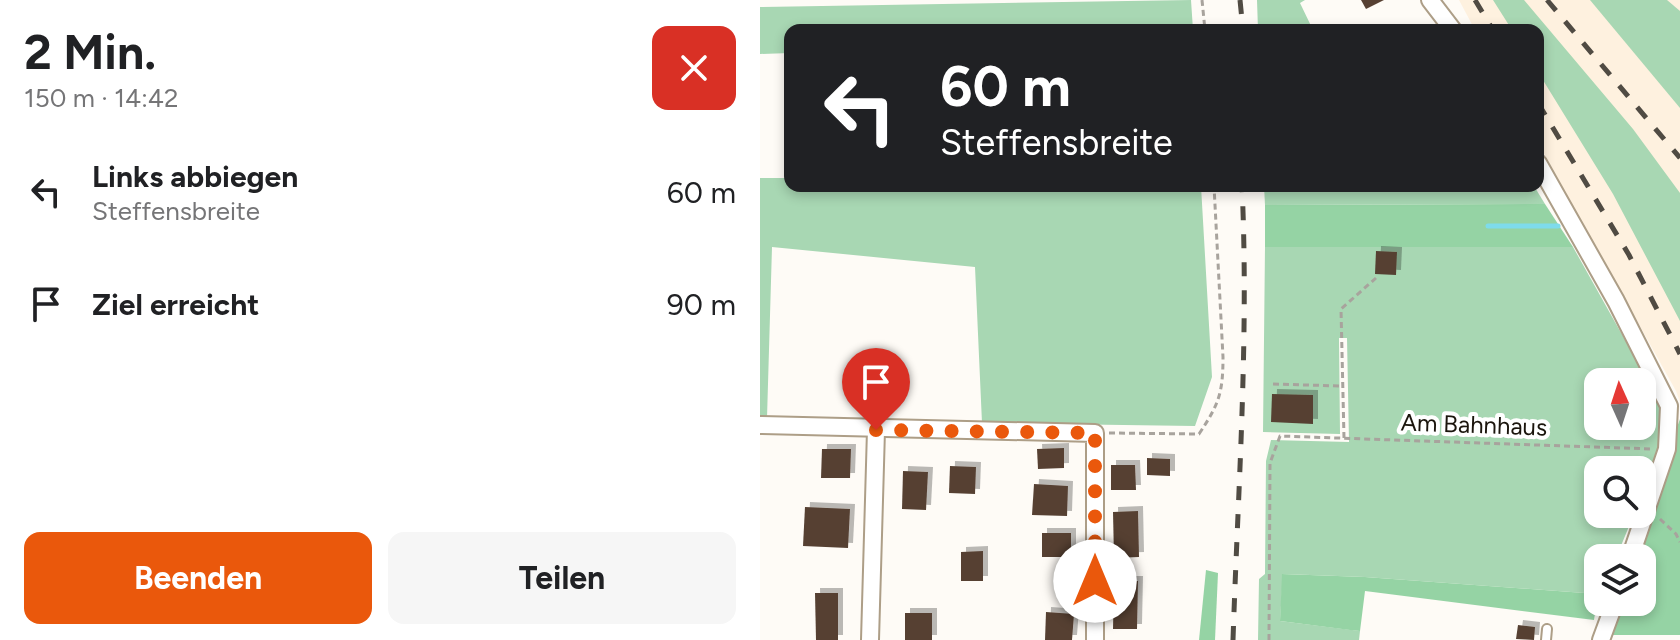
<!DOCTYPE html>
<html lang="de">
<meta charset="utf-8">
<style>
:root{--surface:#fff;--page:#f6f6f6;--text:#202124;--muted:#757577;--accent:#ea580c}
body{margin:0;font-family:Figtree,sans-serif;background:var(--page);color:var(--text);height:100vh;display:flex;flex-direction:column;font-size:30px;white-space:nowrap}
*{box-sizing:border-box;margin:0}
p{font-size:26px;color:var(--muted)}
.icon{flex:none;width:44px;height:44px;fill:none;stroke:currentColor;stroke-width:2;stroke-linecap:round;stroke-linejoin:round}
.map{position:relative;flex:1;overflow:hidden}
.panel{display:flex;flex-direction:column;background:var(--surface);width:760px}
.panel>*{flex:none}
.banner{position:absolute;left:24px;top:24px;width:760px;height:168px;border-radius:16px;box-shadow:0 4px 12px #0003;background:#202124;color:#fff;overflow:hidden}
.needle{width:52px;rotate:357deg}
.fabs{position:absolute;left:824px;top:368px;display:grid;gap:16px}
.fabs a{display:grid;place-items:center;width:72px;height:72px;border-radius:16px;background:var(--surface);box-shadow:0 4px 12px #0003;font-size:40px}
.pin{position:absolute;display:grid;place-items:center;width:68px;height:68px;color:#fff;margin:-82px -34px;border-radius:50% 50% 50% 0;rotate:-45deg;box-shadow:0 0 8px #0007}
.pin .icon{rotate:45deg}
.me{position:absolute;width:88px;margin:-44px;rotate:0deg;stroke-linejoin:round;filter:drop-shadow(0 0 6px #0008)}
.turn{display:flex;align-items:center;gap:28px;height:168px;padding:0 24px;font-size:36px}
.turn .icon{width:104px;height:104px;stroke-width:2.5}
.turn b{display:block;font-size:56px;line-height:68px}
.round{display:grid;place-items:center;flex:none;width:84px;height:84px;border-radius:16px;background:var(--page)}
.head{display:flex;align-items:center;justify-content:space-between;height:136px;padding:0 24px}
h1{font-size:48px;font-weight:700;line-height:60px}
.cta{display:flex;gap:16px;margin-top:auto;padding:16px 24px}
.cta a{flex:1;height:92px;border-radius:16px;background:var(--accent);color:#fff;font-size:32px;font-weight:700;line-height:92px;text-align:center}
.cta a+a{background:var(--page);color:var(--text)}
ul{padding:0;list-style:none}
li{display:flex;align-items:center;gap:24px;height:112px;padding:0 24px}
li div{flex:1}
li b{display:block;font-size:30px}
li em{font-style:normal}
main{display:flex;flex:1;min-height:0}
.map>svg:first-child{display:block}
.built{fill:#fef1df}
.green{fill:#a8d7b3;fill-rule:evenodd}
.forest{fill:#95d3a4}
.lines{fill:none;stroke-linecap:round;stroke-linejoin:round}
.stream{stroke:#7edbeb;stroke-width:5}
.building{fill:#564133;filter:url(#shadow)}
.lane-casing{stroke:#ad9e87;stroke-width:12}
.street-casing{stroke:#ad9e87;stroke-width:20}
.path{stroke:#a8a39d;stroke-width:3;stroke-dasharray:6 4;stroke-linecap:butt}
.lane{stroke:#fff;stroke-width:8}
.street{stroke:#fff;stroke-width:16}
.rail{stroke:#504b43;stroke-width:5;stroke-dasharray:14 14;stroke-linecap:butt}
.route{stroke:#ea580c;stroke-width:14;stroke-dasharray:0 25.2}
.labels{text-anchor:middle;stroke-width:8;stroke-linejoin:round;paint-order:stroke}
.street-label{font-size:24px;fill:#1b150d;stroke:#fff}
</style>
<main>
<section class="panel">
<div class="head"><div><h1>2 Min.</h1><p>150 m · 14:42</p></div><a class="round" style="background:#d93025;color:#fff"><svg class="icon" aria-label="close" viewBox="0 0 24 24"><path d="M6 6l12 12M18 6L6 18"/></svg></a></div>
<ul>
<li><svg class="icon" aria-label="left" viewBox="0 0 24 24"><path d="M17 20v-9H6M10 6l-5 5 5 5"/></svg><div><b>Links abbiegen</b><p>Steffensbreite</p></div><em>60 m</em></li>
<li><svg class="icon" aria-label="arrive" viewBox="0 0 24 24"><path d="M6 21V4h12l-3 4 3 4H6"/></svg><div><b>Ziel erreicht</b></div><em>90 m</em></li>
</ul>
<div class="cta"><a>Beenden</a><a>Teilen</a></div>
</section>
<div class="map">
<svg width="920" height="640" viewBox="0 0 920 640">
<defs>
<filter id="shadow"><feDropShadow dx="5" dy="-5" stdDeviation="0" flood-color="#0004"/></filter>
</defs>
<rect width="100%" height="100%" fill="#fefbf6"/>
<!-- built -->
<polygon class="built" points="699,0 920,0 920,402 916,391 778,143 778,30 715,30"/>
<!-- green -->
<g class="green">
<polygon points="431,0 433,30 30,30 30,53 0,54 0,7"/>
<polygon points="497,0 545,0 540,3 553,30 498,30"/>
<polygon points="733,0 764,0 873,129 920,193 920,321 853,194 778,72 778,30 752,30"/>
<polygon points="830,0 907,0 920,11 920,108"/>
<polygon points="0,178 30,178 30,186 441,186 452,377 435,426 222,423 215,267 12,247 7,418 0,415"/>
<polygon points="504,186 774,186 785,204 505,205"/>
<path d="M505,247H813L902,406L899,456L882,496V470H838V514H874L856,558H838V594L605,577L523,574L520,621L600,631L599,640H498L499,579L505,574L506,461L511,440L589,442L587,338H579L580,434L503,432ZM838,382H882V426H838Z"/>
</g>
<!-- forest -->
<g class="forest">
<polygon points="785,204 813,247 505,247 505,205"/>
<polygon points="920,419 920,635 843,635 855,602 882,602 882,558 870,558"/>
<polygon points="446,570 458,573 455,640 439,640"/>
<polygon points="522,574 605,577 838,594 834,620 605,591 600,631 590,630 520,621"/>
</g>
<g class="lines">
<!-- stream -->
<polyline class="stream" points="728,226 798,226"/>
</g>
<!-- building -->
<g class="building">
<polygon points="601,0 624,0 606,9"/>
<polygon points="616,251 637,252 636,275 615,274"/>
<polygon points="512,394 553,395 553,424 511,422"/>
<polygon points="304,448 304,468 278,469 277,449"/>
<polygon points="62,449 91,449 90,478 61,478"/>
<polygon points="387,458 410,459 410,476 387,475"/>
<polygon points="351,465 375,465 376,490 351,490"/>
<polygon points="190,466 216,467 215,494 189,493"/>
<polygon points="143,471 168,472 166,510 142,509"/>
<polygon points="274,484 308,486 307,516 272,515"/>
<polygon points="45,507 90,509 88,548 43,546"/>
<polygon points="378,511 379,557 354,558 353,512"/>
<rect x="282" y="533" width="29" height="24"/>
<polygon points="223,551 223,581 201,581 201,552"/>
<polygon points="354,581 378,581 377,629 353,629"/>
<polygon points="55,593 78,593 78,640 56,640"/>
<polygon points="286,612 314,614 312,640 285,640"/>
<rect x="145" y="613" width="27" height="27"/>
<polygon points="758,625 775,627 774,640 756,639"/>
</g>
<g class="lines">
<!-- lane casing -->
<g class="lane-casing">
<polyline id="lane" points="786,640 787,629"/>
</g>
<!-- street casing -->
<g class="street-casing">
<g id="street">
<polyline points="670,0 693,30"/>
<polyline points="778,163 856,301 909,406 907,449 870,558"/>
<polyline points="0,425 335,433 335,640"/>
<polyline points="110,640 116,430"/>
<polyline points="841,640 855,602"/>
</g>
</g>
<!-- path -->
<g class="path">
<polyline points="442,0 445,30"/>
<polyline points="513,384 581,386"/>
<path d="M349,433L439,434C459,404 463,393 463,357L454,186"/>
<polyline points="584,438 581,309 616,278"/>
<polyline points="900,519 916,534 920,542"/>
<polyline points="509,640 510,463 520,436 892,449"/>
</g>
<!-- lane -->
<use href="#lane" class="lane"/>
<!-- street -->
<use href="#street" class="street"/>
<!-- rail -->
<g class="rail">
<polyline points="480,0 483,30"/>
<polyline points="715,0 733,30"/>
<polyline points="787,0 920,158"/>
<polyline points="778,103 869,255 920,354"/>
<path d="M473,640C478,489 489,337 482,186"/>
</g>
</g>
<g class="lines">
<!-- route -->
<polyline class="route" points="116,430 335,433 335,581"/>
</g>
<g class="labels">
<!-- street labels -->
<g class="street-label">
<text transform="translate(714 425) rotate(2)" y="8">Am Bahnhaus</text>
</g>
</g>
</svg>
<div class="fabs">
<a><svg class="needle" viewBox="-14 -14 28 28"><path d="M0-13l5 13h-10z" fill="#e53935"/><path d="M0 13l5-13h-10z" fill="#757577"/></svg></a>
<a><svg class="icon" aria-label="search" viewBox="0 0 24 24"><circle cx="10" cy="10" r="6"/><path d="M15 15l6 6"/></svg></a>
<a><svg class="icon" aria-label="layers" viewBox="0 0 24 24"><path d="M12 4l9 5-9 5-9-5zM3 14l9 5 9-5"/></svg></a>
</div>
<div class="pin" style="left:116px;top:430px;background:#d93025"><svg class="icon" aria-label="arrive" viewBox="0 0 24 24"><path d="M6 21V4h12l-3 4 3 4H6"/></svg></div>
<svg class="me" style="left:335px;top:581px" viewBox="-20 -20 40 40"><circle r="19" fill="#fff"/><path d="M0-13L10 11 0 6-10 11z" fill="#ea580c"/></svg>
<div class="banner">
<div class="turn"><svg class="icon" aria-label="left" viewBox="0 0 24 24"><path d="M17 20v-9H6M10 6l-5 5 5 5"/></svg><div><b>60 m</b>Steffensbreite</div></div>
</div>
</div>
</main>
